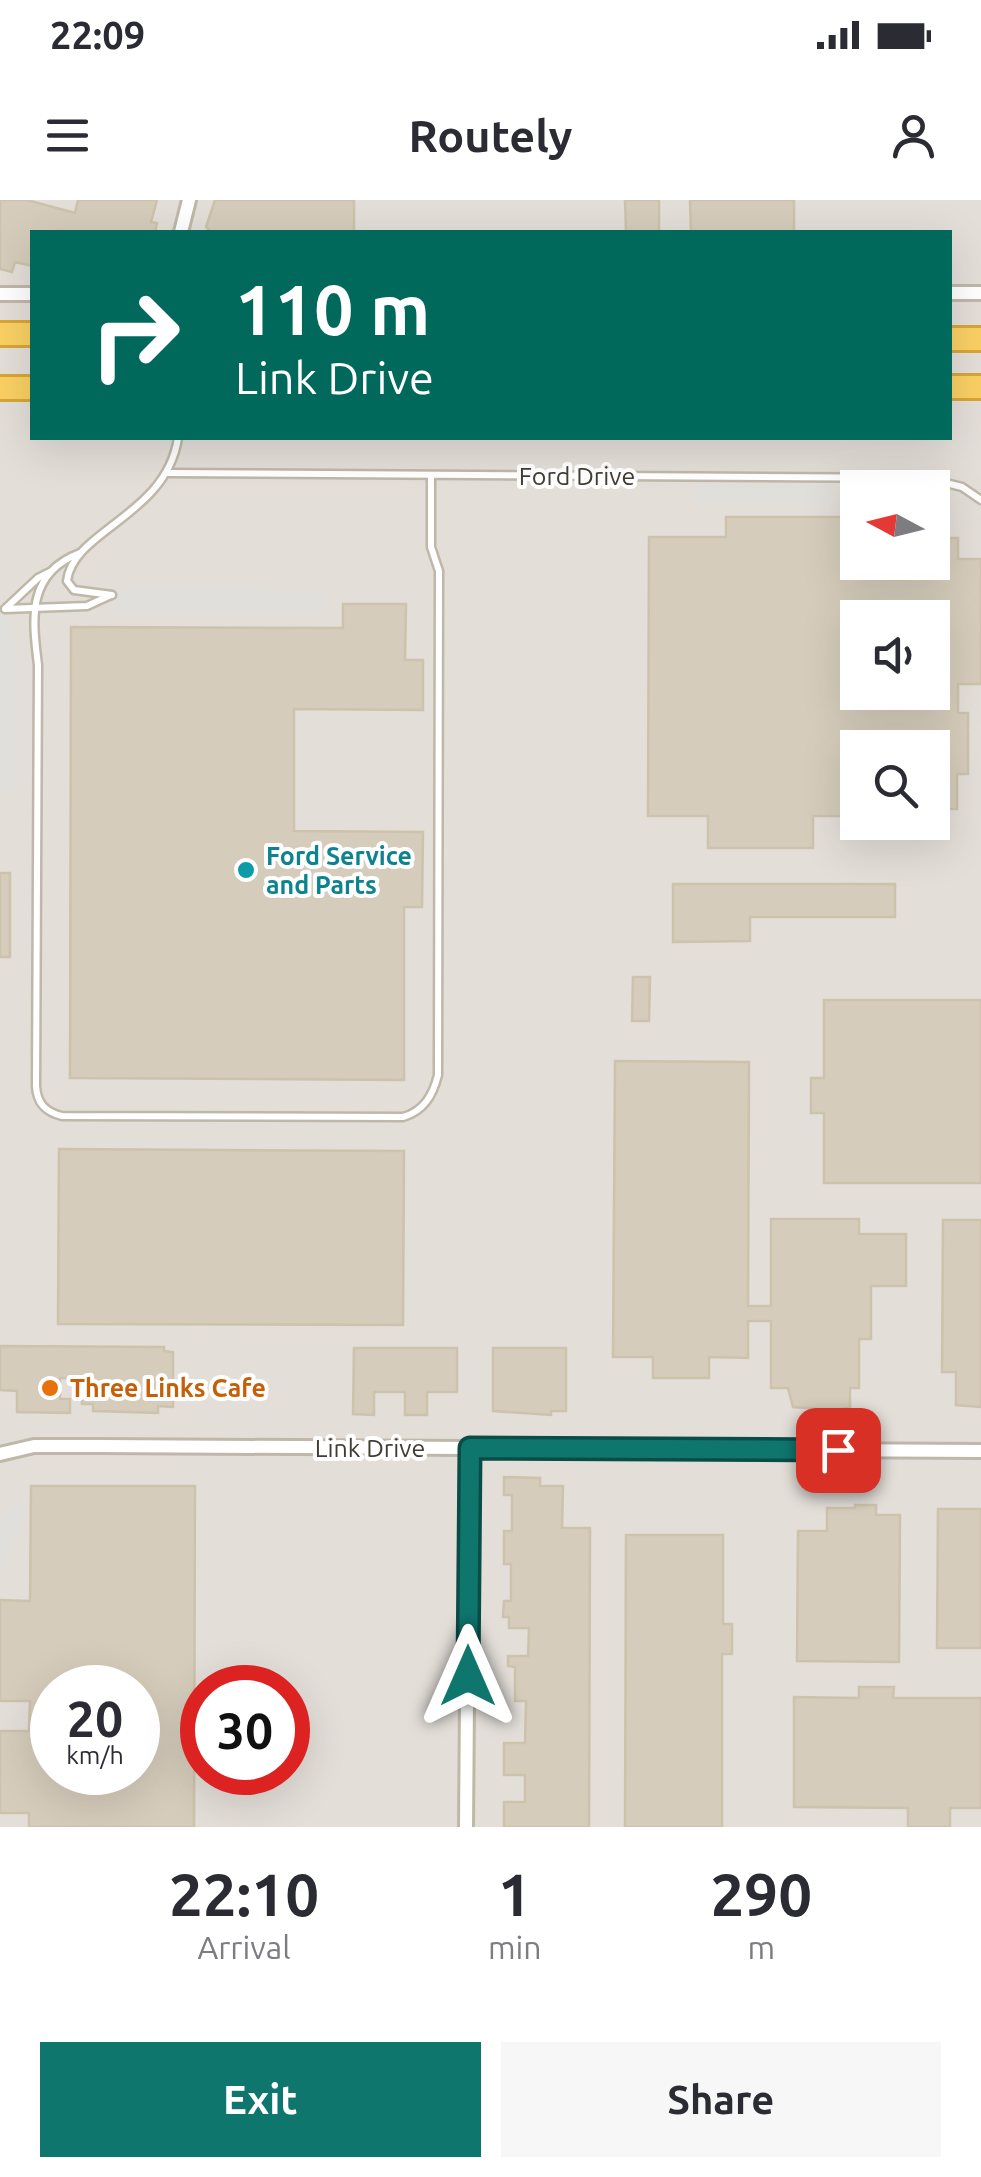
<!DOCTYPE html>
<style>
:root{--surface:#fff;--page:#f7f7f7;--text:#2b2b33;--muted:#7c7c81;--accent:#0f766e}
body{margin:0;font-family:Ubuntu,sans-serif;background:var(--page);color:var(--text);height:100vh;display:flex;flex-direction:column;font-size:38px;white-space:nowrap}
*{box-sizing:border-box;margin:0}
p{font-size:32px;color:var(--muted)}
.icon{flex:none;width:55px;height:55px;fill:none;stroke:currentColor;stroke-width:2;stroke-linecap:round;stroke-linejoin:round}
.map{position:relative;height:1627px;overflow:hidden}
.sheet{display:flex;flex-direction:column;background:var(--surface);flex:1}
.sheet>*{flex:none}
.hud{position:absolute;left:30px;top:30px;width:922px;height:210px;border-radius:0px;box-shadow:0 10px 40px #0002;background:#00695c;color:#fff;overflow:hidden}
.needle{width:65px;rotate:277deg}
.fabs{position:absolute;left:840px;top:270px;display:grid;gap:20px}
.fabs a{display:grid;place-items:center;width:110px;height:110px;border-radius:0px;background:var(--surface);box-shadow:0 10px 40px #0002;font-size:50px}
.speed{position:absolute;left:30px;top:1465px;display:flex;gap:20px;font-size:50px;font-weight:700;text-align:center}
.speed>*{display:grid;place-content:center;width:130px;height:130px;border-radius:50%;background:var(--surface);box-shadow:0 10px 40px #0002;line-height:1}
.speed small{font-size:25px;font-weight:400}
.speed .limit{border:15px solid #d22;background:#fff;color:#111}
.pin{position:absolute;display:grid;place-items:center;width:85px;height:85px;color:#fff;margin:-42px;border-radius:20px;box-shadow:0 5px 15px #0006}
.me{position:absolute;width:110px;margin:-55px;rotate:0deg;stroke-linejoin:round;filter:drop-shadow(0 0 8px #0008)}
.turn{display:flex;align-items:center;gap:35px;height:210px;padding:0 40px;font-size:45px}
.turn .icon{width:130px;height:130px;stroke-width:2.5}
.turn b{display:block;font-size:70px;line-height:85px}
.eta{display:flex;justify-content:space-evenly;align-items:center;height:170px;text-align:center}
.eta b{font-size:60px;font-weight:700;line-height:70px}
.cta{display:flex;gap:20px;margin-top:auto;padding:20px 40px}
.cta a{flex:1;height:115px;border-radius:0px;background:var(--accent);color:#fff;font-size:40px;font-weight:700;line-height:115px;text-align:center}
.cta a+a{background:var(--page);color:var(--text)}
.status{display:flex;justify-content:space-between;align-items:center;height:70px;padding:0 50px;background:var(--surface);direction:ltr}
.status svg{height:28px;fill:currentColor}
header{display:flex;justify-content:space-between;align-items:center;height:130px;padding:0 40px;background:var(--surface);font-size:45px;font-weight:700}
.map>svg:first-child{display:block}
.industrial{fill:#e3ded8;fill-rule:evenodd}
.parking{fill:#e1dfdb}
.building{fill:#d5ccbb;stroke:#cdc2ac;stroke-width:2.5;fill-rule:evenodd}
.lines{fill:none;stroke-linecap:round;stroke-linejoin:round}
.lane-casing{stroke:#bfb8a9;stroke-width:11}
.street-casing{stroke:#bfb8a9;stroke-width:18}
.highway-casing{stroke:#d9a535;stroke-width:28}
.lane{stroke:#fff;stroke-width:6}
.street{stroke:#fff;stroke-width:12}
.highway{stroke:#fad064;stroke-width:22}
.route-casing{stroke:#0a4d48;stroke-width:25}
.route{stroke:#0f766e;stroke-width:18}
.culture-dot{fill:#0f9aa8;stroke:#fff;stroke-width:4}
.food-dot{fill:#e8710a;stroke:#fff;stroke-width:4}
.labels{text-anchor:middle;stroke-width:8;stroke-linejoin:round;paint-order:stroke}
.street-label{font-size:25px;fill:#423d33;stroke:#fff}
.culture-label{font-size:25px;font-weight:bold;fill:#0d838f;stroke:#fff;text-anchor:start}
.food-label{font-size:25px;font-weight:bold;fill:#c56008;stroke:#fff;text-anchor:start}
</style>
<div class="status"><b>22:09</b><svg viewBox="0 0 49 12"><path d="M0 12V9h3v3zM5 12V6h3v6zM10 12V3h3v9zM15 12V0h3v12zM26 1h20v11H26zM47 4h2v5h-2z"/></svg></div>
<header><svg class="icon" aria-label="menu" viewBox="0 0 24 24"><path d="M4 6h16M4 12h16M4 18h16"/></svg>Routely<svg class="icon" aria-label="person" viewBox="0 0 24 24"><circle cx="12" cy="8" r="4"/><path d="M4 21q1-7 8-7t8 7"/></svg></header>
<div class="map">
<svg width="981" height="1627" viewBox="0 0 981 1627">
<rect width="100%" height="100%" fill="#f1ede3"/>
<!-- industrial -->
<path class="industrial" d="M0,0H981V1627H0ZM32,32H950V238H32ZM858,288H932V362H858ZM858,418H932V492H858ZM858,548H932V622H858ZM52,1488H138V1572H52ZM202,1488H288V1572H202Z"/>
<!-- parking -->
<g class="parking">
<polygon points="696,286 830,286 831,306 696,305"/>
<polygon points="113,389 324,390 324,412 113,411"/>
<polygon points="0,399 15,437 14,594 0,594"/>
<polygon points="16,1301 26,1303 5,1374 0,1373 0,1316"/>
</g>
<!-- building -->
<g class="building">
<polygon points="0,0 27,0 75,13 78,0 157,0 151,22 157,23 155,32 32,32 32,66 15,62 12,72 0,69"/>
<polygon points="215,0 354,0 354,32 211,32 206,27"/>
<polygon points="625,0 659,0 659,32 626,32"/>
<polygon points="690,0 794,0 794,32 691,32"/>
<path d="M726,317H858V362H932V338H958V359H981V484H958V513H968V574H957V609H935L932,548H858V616H813V648H708V616H648L649,337H726ZM858,418H932V492H858Z"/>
<polygon points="343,404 406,404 405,460 423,460 423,510 294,509 294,631 423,632 422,707 404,707 404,880 70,878 71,427 343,428"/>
<rect x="0" y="673" width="10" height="84"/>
<polygon points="673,684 895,684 895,717 750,717 750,741 673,742"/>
<polygon points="633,777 650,777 649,821 632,821"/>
<polygon points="824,800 981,800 981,983 824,983 824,913 811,913 811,878 824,878"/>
<polygon points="615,861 749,862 748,1106 771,1106 771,1019 859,1019 859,1034 906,1034 906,1086 871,1086 871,1139 859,1139 859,1188 850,1188 850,1208 831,1210 793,1207 788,1188 771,1188 771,1121 748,1121 748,1158 709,1157 709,1178 653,1178 653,1157 613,1157"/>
<polygon points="59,949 404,951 403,1125 58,1124"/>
<polygon points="943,1020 981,1020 981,1207 956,1205 956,1172 942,1172"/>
<polygon points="0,1146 164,1147 164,1151 173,1152 173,1207 158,1206 158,1213 93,1211 93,1204 82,1204 82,1178 60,1178 60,1199 70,1199 70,1213 17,1212 17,1191 0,1190"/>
<polygon points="354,1148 457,1148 457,1192 427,1192 427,1215 405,1215 405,1192 374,1192 374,1215 353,1214"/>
<polygon points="493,1148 566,1148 566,1211 551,1211 551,1215 493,1211"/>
<polygon points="504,1277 540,1278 540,1286 563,1286 562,1328 590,1328 589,1627 504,1627 504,1602 525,1602 525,1575 504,1575 504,1543 525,1543 526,1501 515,1501 515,1467 508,1466 508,1456 528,1456 529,1428 509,1428 509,1417 503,1417 504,1401 511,1401 511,1364 504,1364 504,1331 512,1331 512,1295 504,1295"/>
<path d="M31,1286H195L194,1627H29V1613H0V1531H29L30,1501H0V1400L30,1401ZM52,1488H138V1572H52Z"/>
<polygon points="855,1305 876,1305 876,1315 900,1315 899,1462 797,1461 798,1331 827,1331 827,1308 855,1308"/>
<polygon points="938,1309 981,1309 981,1448 937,1448"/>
<polygon points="626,1335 723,1335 723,1424 732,1424 732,1454 722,1454 722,1627 625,1627"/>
<polygon points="859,1487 894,1487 893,1498 981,1498 981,1608 950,1608 950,1627 908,1627 908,1608 794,1607 794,1497 859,1498"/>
</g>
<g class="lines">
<!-- lane casing -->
<g class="lane-casing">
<g id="lane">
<polyline points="168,273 926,278 962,287 981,300"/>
<path d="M80,353C27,373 32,418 38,465L36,886C37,903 45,912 62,916L403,917C424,911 433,895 438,875L439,371L431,347V276"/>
<path d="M112,395L74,390L67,381C73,330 166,316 178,238"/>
<polyline points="6,408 38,378 50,372"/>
<polyline points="5,409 87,406 111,395"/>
</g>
</g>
<!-- street casing -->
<g class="street-casing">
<g id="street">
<polyline points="181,32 189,0"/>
<polyline points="950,93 981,93"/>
<polyline points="0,94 32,94"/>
<polyline points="0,1254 34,1246 100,1246 981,1251"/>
<polyline points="466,1627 469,1248"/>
</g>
</g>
<!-- highway casing -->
<g class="highway-casing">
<g id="highway">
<polyline points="0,134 32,134"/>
<polyline points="950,139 981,139"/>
<polyline points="950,187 981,187"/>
<polyline points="0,188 32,188"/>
</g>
</g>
<!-- lane -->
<use href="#lane" class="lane"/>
<!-- street -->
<use href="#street" class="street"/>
<!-- highway -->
<use href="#highway" class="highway"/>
</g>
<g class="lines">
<!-- route casing -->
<g class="route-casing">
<polyline id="route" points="468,1476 470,1248 838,1250"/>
</g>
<!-- route -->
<use href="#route" class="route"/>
</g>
<!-- markers -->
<circle class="culture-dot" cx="246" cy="670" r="10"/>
<circle class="food-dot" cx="50" cy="1188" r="10"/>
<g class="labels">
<!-- street labels -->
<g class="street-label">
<text x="577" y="285">Ford Drive</text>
<text x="370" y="1257">Link Drive</text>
</g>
<!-- culture labels -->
<g class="culture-label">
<text x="266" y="665">Ford Service<tspan x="266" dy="29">and Parts</tspan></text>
</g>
<!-- food labels -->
<g class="food-label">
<text x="70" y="1197">Three Links Cafe</text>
</g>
</g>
</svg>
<div class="fabs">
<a><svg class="needle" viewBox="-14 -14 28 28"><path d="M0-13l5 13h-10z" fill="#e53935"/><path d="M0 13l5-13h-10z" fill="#7c7c81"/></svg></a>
<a><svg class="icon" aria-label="sound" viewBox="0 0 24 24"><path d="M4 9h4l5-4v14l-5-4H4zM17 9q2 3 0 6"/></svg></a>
<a><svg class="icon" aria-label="search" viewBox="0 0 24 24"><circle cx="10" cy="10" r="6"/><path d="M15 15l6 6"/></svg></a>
</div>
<div class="speed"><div>20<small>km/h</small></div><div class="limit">30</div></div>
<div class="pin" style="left:838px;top:1250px;background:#d93025"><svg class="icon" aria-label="arrive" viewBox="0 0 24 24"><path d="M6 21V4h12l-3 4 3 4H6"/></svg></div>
<svg class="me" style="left:468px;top:1476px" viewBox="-20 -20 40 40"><path d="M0-17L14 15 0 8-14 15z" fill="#0f766e" stroke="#fff" stroke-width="4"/></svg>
<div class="hud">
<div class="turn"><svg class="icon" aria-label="right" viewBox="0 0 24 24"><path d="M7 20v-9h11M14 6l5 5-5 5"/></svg><div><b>110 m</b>Link Drive</div></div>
</div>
</div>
<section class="sheet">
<div class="eta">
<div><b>22:10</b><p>Arrival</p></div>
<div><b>1</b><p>min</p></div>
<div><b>290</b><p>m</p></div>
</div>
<div class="cta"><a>Exit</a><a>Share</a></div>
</section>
